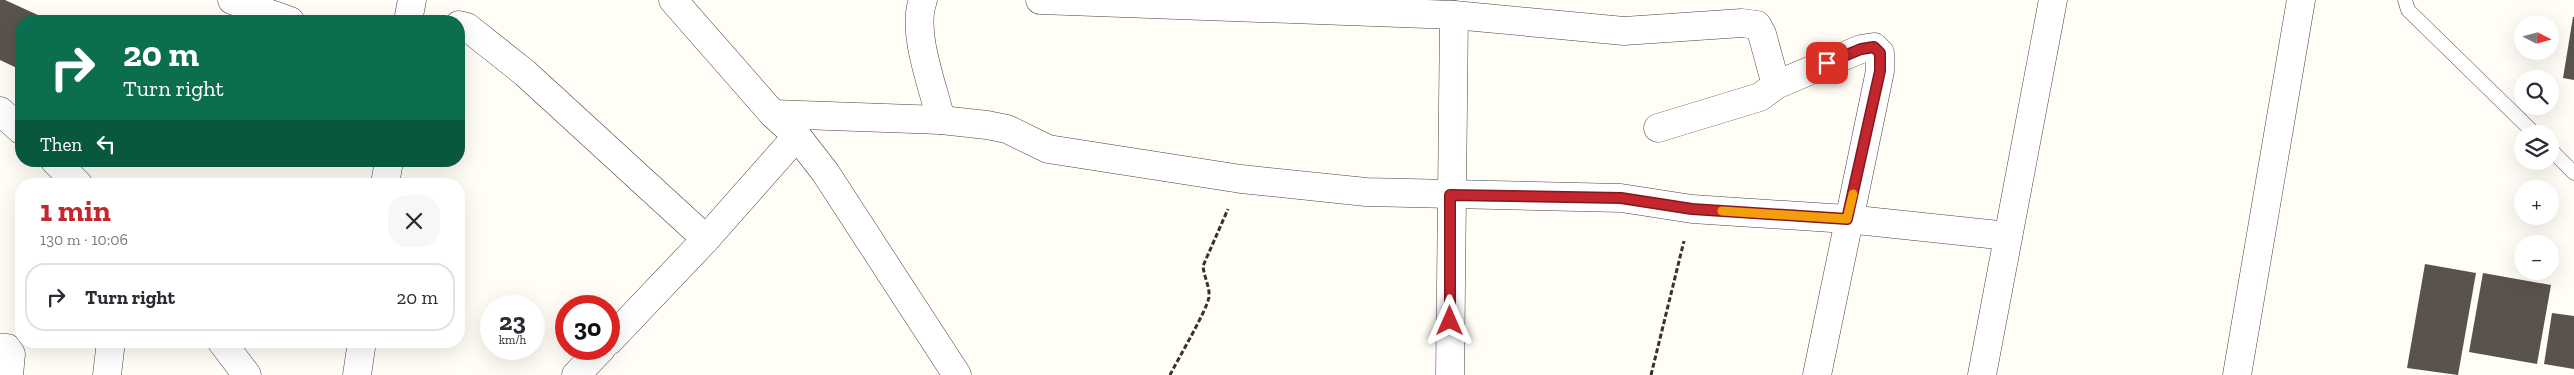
<!DOCTYPE html>
<meta charset="utf-8">
<style>
:root{--surface:#fff;--page:#f7f7f7;--text:#2b2b33;--muted:#7c7c81;--line:#e1e1e2;--accent:#c4262e}
body{margin:0;font-family:"Zilla Slab",serif;background:var(--page);color:var(--text);height:100vh;display:flex;flex-direction:column;font-size:19px;white-space:nowrap}
*{box-sizing:border-box;margin:0}
p{font-size:16px;color:var(--muted)}
.icon{flex:none;width:28px;height:28px;fill:none;stroke:currentColor;stroke-width:2;stroke-linecap:round;stroke-linejoin:round}
.map{position:relative;flex:1;overflow:hidden}
.drawer{position:absolute;left:15px;top:178px;width:450px;height:170px;display:flex;flex-direction:column;background:var(--surface);border-radius:20px;box-shadow:0 5px 20px #0002}
.drawer>*{flex:none}
.banner{position:absolute;left:15px;top:15px;width:450px;height:152px;border-radius:20px;box-shadow:0 5px 20px #0002;background:#0b6e4f;color:#fff;overflow:hidden}
.needle{width:32px;rotate:96deg}
.buttons{position:absolute;left:2514px;top:15px;display:grid;gap:10px}
.buttons a{display:grid;place-items:center;width:45px;height:45px;border-radius:50%;background:var(--surface);box-shadow:0 5px 20px #0002;font-size:25px}
.speed{position:absolute;left:480px;top:295px;display:flex;gap:10px;font-size:25px;font-weight:700;text-align:center}
.speed>*{display:grid;place-content:center;width:65px;height:65px;border-radius:50%;background:var(--surface);box-shadow:0 5px 20px #0002;line-height:1}
.speed small{font-size:12px;font-weight:400}
.speed .limit{border:8px solid #d22;background:#fff;color:#111}
.pin{position:absolute;display:grid;place-items:center;width:42px;height:42px;color:#fff;margin:-21px;border-radius:10px;box-shadow:0 2px 8px #0006}
.me{position:absolute;width:55px;margin:-28px;rotate:0deg;stroke-linejoin:round;filter:drop-shadow(0 0 4px #0008)}
.turn{display:flex;align-items:center;gap:18px;height:105px;padding:0 25px;font-size:22px}
.turn .icon{width:65px;height:65px;stroke-width:2.5}
.turn b{display:block;font-size:35px;line-height:42px}
.then{display:flex;align-items:center;height:48px;padding:0 25px;background:#0003;gap:10px;font-size:19px}
.round{display:grid;place-items:center;flex:none;width:52px;height:52px;border-radius:20px;background:var(--page)}
.summary{display:flex;align-items:center;justify-content:space-between;height:85px;padding:0 25px}
h1{font-size:30px;font-weight:700;line-height:38px;color:var(--accent)}
ul{padding:0;list-style:none}
li{display:flex;align-items:center;gap:15px;height:68px;margin:0 10px 8px;padding:0 15px;border:2px solid var(--line);border-radius:20px}
li div{flex:1}
li b{display:block;font-size:19px}
li em{font-style:normal}
.map>svg:first-child{display:block}
.building{fill:#5a524d}
.lines{fill:none;stroke-linecap:round;stroke-linejoin:round}
.service-casing{stroke:#444;stroke-width:15}
.minor-casing{stroke:#444;stroke-width:29}
.path{stroke:#333;stroke-width:3;stroke-dasharray:5 2.5;stroke-linecap:butt}
.service{stroke:#fff;stroke-width:14}
.minor{stroke:#fff;stroke-width:28}
.route-casing{stroke:#7f191e;stroke-width:12}
.route{stroke:#c4262e;stroke-width:9}
.slow{stroke:#f59e0b;stroke-width:9}
</style>
<div class="map">
<svg width="2574" height="375" viewBox="0 0 2574 375">
<rect width="100%" height="100%" fill="#fffdf5"/>
<!-- building -->
<g class="building">
<polygon points="0,0 5,0 51,21 21,21 21,70 0,60"/>
<polygon points="2573,17 2574,17 2574,80 2563,78"/>
<polygon points="2425,264 2476,273 2458,375 2407,368"/>
<polygon points="2483,273 2551,285 2537,364 2469,352"/>
<polygon points="2552,313 2574,316 2574,369 2544,364"/>
</g>
<g class="lines">
<!-- service casing -->
<g class="service-casing">
<g id="service">
<polyline points="2405,0 2408,10 2535,134"/>
<polyline points="2550,149 2574,173"/>
</g>
</g>
<!-- minor casing -->
<g class="minor-casing">
<g id="minor">
<polyline points="232,0 290,21"/>
<polyline points="673,0 773,114 797,136 825,172 957,375"/>
<path d="M923,0C911,32 933,86 941,120"/>
<polyline points="1040,0 1454,15 1624,31 1742,23 1757,25 1762,34 1776,85"/>
<polyline points="408,21 412,0"/>
<polyline points="459,25 467,27 525,73 706,239"/>
<polyline points="0,111 21,130"/>
<polyline points="773,114 941,120 987,125 1007,129 1048,149 1241,179 1366,192 1621,198 1692,209 1847,219 2008,236"/>
<polyline points="1658,128 1760,97 1776,85 1861,49 1874,47 1880,53 1880,71 1817,375"/>
<polyline points="55,161 78,184"/>
<polyline points="385,184 389,161"/>
<polyline points="221,341 247,375"/>
<polyline points="609,341 706,239 797,136"/>
<polyline points="0,348 7,348 11,354 9,375"/>
<polyline points="107,375 111,341"/>
<polyline points="357,375 362,341"/>
<polyline points="576,375 601,349"/>
<polyline points="1450,375 1454,15"/>
<polyline points="1982,375 2053,0"/>
<polyline points="2237,375 2301,0"/>
</g>
</g>
<!-- path -->
<g class="path">
<path d="M1170,375C1178,359 1207,310 1209,297C1210,287 1204,277 1203,266L1228,209"/>
<polyline points="1651,375 1684,241"/>
</g>
<!-- service -->
<use href="#service" class="service"/>
<!-- minor -->
<use href="#minor" class="minor"/>
</g>
<g class="lines">
<!-- route casing -->
<g class="route-casing">
<polyline id="route" points="1450,321 1450,195 1621,198 1692,209 1847,219 1880,71 1880,53 1874,47 1861,49 1827,63"/>
</g>
<!-- route -->
<use href="#route" class="route"/>
<!-- slow -->
<polyline class="slow" points="1722,211 1847,219 1853,194"/>
</g>
</svg>
<div class="buttons">
<a><svg class="needle" viewBox="-14 -14 28 28"><path d="M0-13l5 13h-10z" fill="#e53935"/><path d="M0 13l5-13h-10z" fill="#7c7c81"/></svg></a>
<a><svg class="icon" aria-label="search" viewBox="0 0 24 24"><circle cx="10" cy="10" r="6"/><path d="M15 15l6 6"/></svg></a>
<a><svg class="icon" aria-label="layers" viewBox="0 0 24 24"><path d="M12 4l9 5-9 5-9-5zM3 14l9 5 9-5"/></svg></a>
<a>+</a>
<a>−</a>
</div>
<div class="speed"><div>23<small>km/h</small></div><div class="limit">30</div></div>
<div class="pin" style="left:1827px;top:63px;background:#d93025"><svg class="icon" aria-label="arrive" viewBox="0 0 24 24"><path d="M6 21V4h12l-3 4 3 4H6"/></svg></div>
<svg class="me" style="left:1450px;top:321px" viewBox="-20 -20 40 40"><path d="M0-17L14 15 0 8-14 15z" fill="#c4262e" stroke="#fff" stroke-width="4"/></svg>
<div class="banner">
<div class="turn"><svg class="icon" aria-label="right" viewBox="0 0 24 24"><path d="M7 20v-9h11M14 6l5 5-5 5"/></svg><div><b>20 m</b>Turn right</div></div>
<div class="then">Then<svg class="icon" aria-label="left" viewBox="0 0 24 24"><path d="M17 20v-9H6M10 6l-5 5 5 5"/></svg></div>
</div>
<section class="drawer">
<div class="summary"><div><h1>1 min</h1><p>130 m · 10:06</p></div><a class="round"><svg class="icon" aria-label="close" viewBox="0 0 24 24"><path d="M6 6l12 12M18 6L6 18"/></svg></a></div>
<ul>
<li><svg class="icon" aria-label="right" viewBox="0 0 24 24"><path d="M7 20v-9h11M14 6l5 5-5 5"/></svg><div><b>Turn right</b></div><em>20 m</em></li>
</ul>
</section>
</div>
